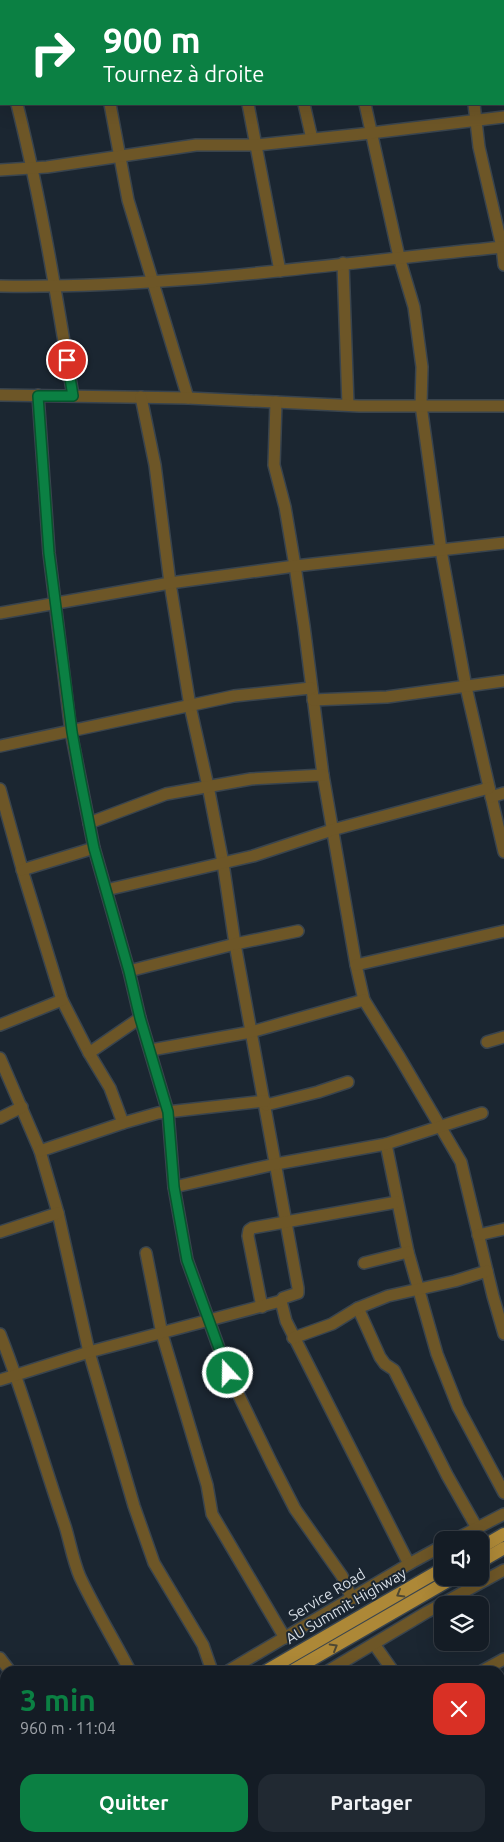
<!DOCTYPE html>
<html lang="fr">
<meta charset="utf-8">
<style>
:root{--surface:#141c25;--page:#212932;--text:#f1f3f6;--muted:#9da1a7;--line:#333a42;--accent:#0b8043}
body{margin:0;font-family:Ubuntu,sans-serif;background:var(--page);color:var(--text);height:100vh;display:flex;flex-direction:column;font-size:19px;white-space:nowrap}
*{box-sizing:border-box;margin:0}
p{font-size:16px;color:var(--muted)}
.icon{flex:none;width:28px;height:28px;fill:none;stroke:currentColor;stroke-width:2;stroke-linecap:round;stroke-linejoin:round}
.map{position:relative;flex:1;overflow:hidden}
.side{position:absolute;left:0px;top:1666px;width:505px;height:176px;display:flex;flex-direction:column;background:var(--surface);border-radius:15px 15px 0 0;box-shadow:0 5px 20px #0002,0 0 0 1px var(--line)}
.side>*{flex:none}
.hud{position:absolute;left:0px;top:0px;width:505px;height:105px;box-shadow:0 5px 20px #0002,0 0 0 1px var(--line);background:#0b8043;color:#fff;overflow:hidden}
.buttons{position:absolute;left:434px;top:1531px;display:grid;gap:10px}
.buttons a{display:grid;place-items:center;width:55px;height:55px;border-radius:10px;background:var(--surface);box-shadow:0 5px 20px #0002,0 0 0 1px var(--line);font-size:25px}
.pin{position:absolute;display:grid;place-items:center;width:42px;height:42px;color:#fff;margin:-21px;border:2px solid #fff;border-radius:50%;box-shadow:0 1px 5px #0007}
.me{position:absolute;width:55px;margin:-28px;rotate:339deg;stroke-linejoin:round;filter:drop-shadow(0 0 4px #0008)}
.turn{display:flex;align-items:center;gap:18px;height:105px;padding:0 20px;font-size:22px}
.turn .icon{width:65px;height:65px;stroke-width:2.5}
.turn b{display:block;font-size:35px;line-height:42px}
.round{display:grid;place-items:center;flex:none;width:52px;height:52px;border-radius:15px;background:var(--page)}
.headline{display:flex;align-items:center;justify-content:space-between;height:85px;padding:0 20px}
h1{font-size:30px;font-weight:700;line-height:38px;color:var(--accent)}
.cta{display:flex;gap:10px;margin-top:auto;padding:10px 20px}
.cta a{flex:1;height:58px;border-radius:15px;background:var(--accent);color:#fff;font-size:20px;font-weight:700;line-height:58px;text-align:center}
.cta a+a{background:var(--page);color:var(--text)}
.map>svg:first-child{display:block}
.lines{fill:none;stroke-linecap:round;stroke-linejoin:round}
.minor-casing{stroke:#39444e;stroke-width:14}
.major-casing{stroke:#39444e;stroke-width:15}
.minor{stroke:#6d5627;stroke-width:11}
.major{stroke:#ad8837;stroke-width:12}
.oneway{stroke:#4e4833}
.route-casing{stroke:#07532c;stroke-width:12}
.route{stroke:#0b8043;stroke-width:9}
.labels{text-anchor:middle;stroke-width:4;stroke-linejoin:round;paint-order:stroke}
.street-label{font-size:15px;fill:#d8dfe7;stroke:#1b2631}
</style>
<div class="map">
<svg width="504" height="1842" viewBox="0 0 504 1842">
<rect width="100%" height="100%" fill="#1b2631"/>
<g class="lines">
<!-- minor casing -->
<g class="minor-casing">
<g id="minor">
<polyline points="82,0 82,1"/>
<polyline points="230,0 230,1"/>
<polyline points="345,0 345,1"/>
<polyline points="464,0 464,1"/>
<polyline points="0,44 1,48"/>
<polyline points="0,81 1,81"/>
<path d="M17,104C41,200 57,298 73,396"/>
<polyline points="110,104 128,200 188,398"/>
<polyline points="248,104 280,271"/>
<polyline points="304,104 312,139"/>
<polyline points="365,104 399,257 414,307 422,367 421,405 441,550 466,687 504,852"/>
<polyline points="474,104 479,147 502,247 504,265"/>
<polyline points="0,170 47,167 196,145 257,145 371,133 504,117"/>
<polyline points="343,263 348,405"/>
<path d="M0,286C169,289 336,263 504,247"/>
<polyline points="0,395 188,398 359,406 504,406"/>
<polyline points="38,395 49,553 71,732 94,848 129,971 140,1018 168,1112 174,1187 187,1260 228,1373 272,1464 295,1509 342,1576 352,1599"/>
<polyline points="141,397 155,465 170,583 190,706 208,786 223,863 235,944 298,1288 298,1293 283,1298 281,1301 286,1321 409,1564"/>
<polyline points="276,402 274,465 285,507 295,566 304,626 323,775 356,965 364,1000 400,1058 461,1162 493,1296 504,1334"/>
<polyline points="0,613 170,583 295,566 504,543"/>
<polyline points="313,700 387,697 504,681"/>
<polyline points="0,746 234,696 311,688"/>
<polyline points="0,789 24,876 62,1000 89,1053 110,1088 123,1123"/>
<polyline points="491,797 504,793"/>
<polyline points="89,823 166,794 251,779 323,775"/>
<polyline points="22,870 94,848"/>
<polyline points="106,890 253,856 332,830 489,788"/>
<polyline points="356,965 504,931"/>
<polyline points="129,971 235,944 298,931"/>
<polyline points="0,1025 62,1000"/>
<polyline points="487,1042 504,1037"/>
<polyline points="151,1050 251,1032 364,1000"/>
<polyline points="89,1053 140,1018"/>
<polyline points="0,1058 40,1151 58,1213 89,1352 134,1506 154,1563 203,1645 212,1671"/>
<polyline points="266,1105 318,1092 348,1082"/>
<polyline points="0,1118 22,1107"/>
<polyline points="386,1144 408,1252 437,1354 458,1407 504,1493"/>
<polyline points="40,1151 123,1123 158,1113 265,1101"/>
<polyline points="174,1187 276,1164 386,1144 482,1113"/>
<polyline points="0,1232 58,1213"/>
<polyline points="478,1235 504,1229"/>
<polyline points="146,1253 162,1334 207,1485 212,1514 285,1638"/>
<polyline points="364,1263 408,1252"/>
<polyline points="262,1307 248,1236 249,1230 252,1228 397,1202"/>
<polyline points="358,1308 380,1357 385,1364 394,1370 447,1475 477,1528"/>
<path d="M0,1334C25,1397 43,1462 65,1526C70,1542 73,1561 80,1577C95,1609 114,1640 130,1671"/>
<polyline points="293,1338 332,1324 358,1308 388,1296 455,1281 487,1271"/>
<polyline points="0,1380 89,1352 281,1301"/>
<polyline points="454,1540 504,1514"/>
<polyline points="374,1644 393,1671"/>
<polyline points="0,1658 10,1671"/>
<polyline points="228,1671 409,1564 442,1546"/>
<polyline points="328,1671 427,1612 504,1570"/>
<polyline points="482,1671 504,1659"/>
<polyline points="500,1753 504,1759"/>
<polyline points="0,1802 5,1799"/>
<polyline points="50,1838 52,1842"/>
<polyline points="218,1838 220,1842"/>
<polyline points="346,1838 348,1842"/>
<polyline points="30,1842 38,1838"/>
<polyline points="178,1842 186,1838"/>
</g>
</g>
<!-- major casing -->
<g class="major-casing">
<g id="major">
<polyline points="480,1548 504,1534"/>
<polyline points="480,1562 504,1548"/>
<polyline points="266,1671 442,1569"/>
<polyline points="292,1671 453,1578"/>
<polyline points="0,1824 5,1821"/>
<polyline points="0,1839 5,1836"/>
</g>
</g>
<!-- minor -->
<use href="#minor" class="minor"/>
<!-- major -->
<use href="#major" class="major"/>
</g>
<!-- one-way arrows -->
<defs><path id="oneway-chevron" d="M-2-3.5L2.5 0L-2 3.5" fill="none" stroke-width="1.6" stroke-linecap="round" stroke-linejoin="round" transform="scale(1.25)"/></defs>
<g class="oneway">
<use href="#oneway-chevron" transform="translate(400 1594) rotate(150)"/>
<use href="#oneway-chevron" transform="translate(334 1647) rotate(-30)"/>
</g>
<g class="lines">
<!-- route casing -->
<g class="route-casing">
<polyline id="route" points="67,360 73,396 38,396 49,553 72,732 80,777 94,848 129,971 140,1018 168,1112 174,1187 187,1260 228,1373"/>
</g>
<!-- route -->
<use href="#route" class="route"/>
</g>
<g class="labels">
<!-- street labels -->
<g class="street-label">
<text transform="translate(327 1595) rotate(-31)" y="5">Service Road</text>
<text transform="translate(346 1606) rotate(-30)" y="5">AU Summit Highway</text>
</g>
</g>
</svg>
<div class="buttons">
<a><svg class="icon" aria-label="sound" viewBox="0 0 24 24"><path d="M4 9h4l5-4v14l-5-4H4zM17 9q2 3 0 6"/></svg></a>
<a><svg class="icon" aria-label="layers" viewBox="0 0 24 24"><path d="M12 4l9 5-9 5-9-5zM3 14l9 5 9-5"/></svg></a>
</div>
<div class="pin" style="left:67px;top:360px;background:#d93025"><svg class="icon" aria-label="arrive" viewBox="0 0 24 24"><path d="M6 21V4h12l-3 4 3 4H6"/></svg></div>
<svg class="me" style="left:228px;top:1373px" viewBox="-20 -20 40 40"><circle r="17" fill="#0b8043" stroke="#fff" stroke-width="3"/><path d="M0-11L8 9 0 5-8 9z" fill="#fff"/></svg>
<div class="hud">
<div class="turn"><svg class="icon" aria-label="right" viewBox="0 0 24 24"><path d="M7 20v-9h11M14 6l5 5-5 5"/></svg><div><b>900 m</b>Tournez à droite</div></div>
</div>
<section class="side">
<div class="headline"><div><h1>3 min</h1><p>960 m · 11:04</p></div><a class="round" style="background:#d93025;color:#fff"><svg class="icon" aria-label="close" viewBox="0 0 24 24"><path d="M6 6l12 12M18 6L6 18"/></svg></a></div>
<div class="cta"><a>Quitter</a><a>Partager</a></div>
</section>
</div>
